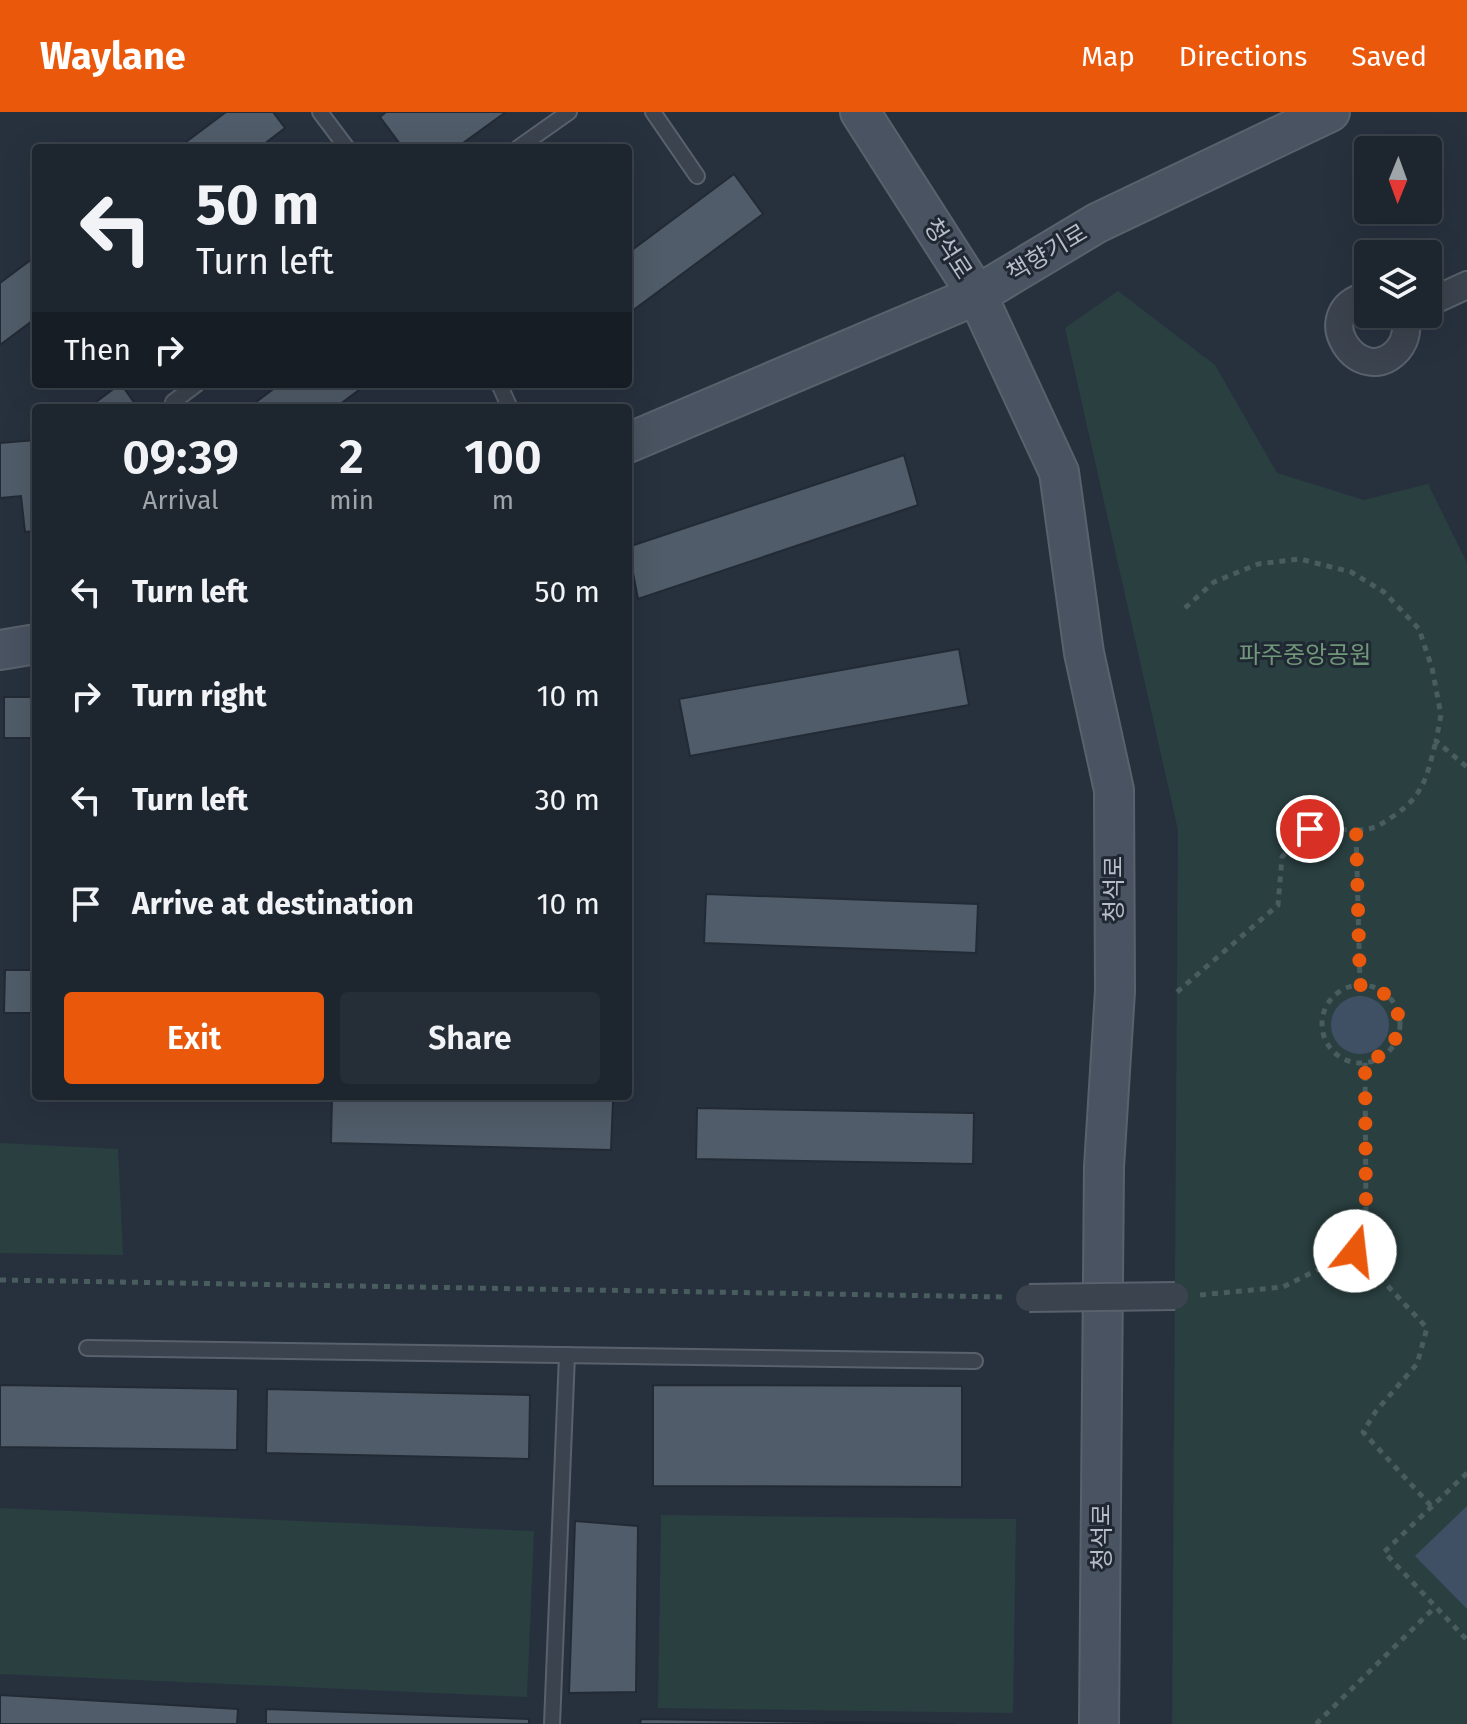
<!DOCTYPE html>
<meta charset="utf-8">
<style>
:root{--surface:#1d252e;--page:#252d36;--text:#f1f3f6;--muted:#a0a5aa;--line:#3b424a;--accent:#ea580c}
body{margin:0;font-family:"Fira Sans","Noto Sans KR",sans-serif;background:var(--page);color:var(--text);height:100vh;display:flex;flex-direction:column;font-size:30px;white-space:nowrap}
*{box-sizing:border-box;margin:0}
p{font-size:26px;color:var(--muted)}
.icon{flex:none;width:44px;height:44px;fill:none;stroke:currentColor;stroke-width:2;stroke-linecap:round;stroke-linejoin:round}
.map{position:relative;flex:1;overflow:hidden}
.panel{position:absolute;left:32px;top:292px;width:600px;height:696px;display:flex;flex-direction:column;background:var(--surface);border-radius:8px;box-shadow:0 8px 32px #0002,0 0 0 2px var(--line)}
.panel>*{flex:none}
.guide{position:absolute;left:32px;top:32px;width:600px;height:244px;border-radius:8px;box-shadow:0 8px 32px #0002,0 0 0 2px var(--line);background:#1d252e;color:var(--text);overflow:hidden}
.needle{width:52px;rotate:181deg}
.controls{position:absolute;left:1354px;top:24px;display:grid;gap:16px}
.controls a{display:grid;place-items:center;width:88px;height:88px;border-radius:8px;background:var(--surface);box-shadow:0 8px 32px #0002,0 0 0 2px var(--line);font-size:40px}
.pin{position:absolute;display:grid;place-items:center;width:68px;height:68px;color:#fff;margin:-34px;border:4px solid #fff;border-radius:50%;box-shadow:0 2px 8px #0007}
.me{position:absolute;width:88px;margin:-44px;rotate:16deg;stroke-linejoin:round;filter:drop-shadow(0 0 6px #0008)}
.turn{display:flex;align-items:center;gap:28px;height:168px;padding:0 32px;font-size:36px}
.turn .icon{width:104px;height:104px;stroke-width:2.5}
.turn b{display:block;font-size:56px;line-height:68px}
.then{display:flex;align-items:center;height:76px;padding:0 32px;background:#0003;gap:16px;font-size:30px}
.eta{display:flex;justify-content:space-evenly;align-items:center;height:136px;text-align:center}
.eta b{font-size:48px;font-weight:600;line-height:56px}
.cta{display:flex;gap:16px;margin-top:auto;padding:16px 32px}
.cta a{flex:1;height:92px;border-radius:8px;background:var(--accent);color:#fff;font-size:32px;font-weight:600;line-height:92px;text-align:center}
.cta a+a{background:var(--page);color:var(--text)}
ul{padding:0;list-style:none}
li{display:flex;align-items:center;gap:24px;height:104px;padding:0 32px}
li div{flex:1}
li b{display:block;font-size:30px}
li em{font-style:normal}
header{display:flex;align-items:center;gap:48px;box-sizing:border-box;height:112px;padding:0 40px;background:var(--accent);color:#fff}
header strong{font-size:38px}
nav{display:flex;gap:44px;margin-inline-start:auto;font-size:28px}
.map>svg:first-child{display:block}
.green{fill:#2a3f40}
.water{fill:#3f5065}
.building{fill:#505c69;stroke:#222a35;stroke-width:2}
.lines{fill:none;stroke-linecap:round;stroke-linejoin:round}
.lane-casing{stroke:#59616c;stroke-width:18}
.street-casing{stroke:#59616c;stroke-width:30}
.secondary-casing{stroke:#59616c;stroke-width:42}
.path{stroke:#495c5e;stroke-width:5;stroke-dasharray:6 6;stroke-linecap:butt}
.lane{stroke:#3b434e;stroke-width:14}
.street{stroke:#3b434e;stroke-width:26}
.secondary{stroke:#495361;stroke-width:38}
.street-bridge-casing{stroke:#59616c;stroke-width:30;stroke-linecap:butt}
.street-bridge{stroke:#3b434e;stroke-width:26}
.route{stroke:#ea580c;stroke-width:14;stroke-dasharray:0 25.2}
.labels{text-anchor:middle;stroke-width:6;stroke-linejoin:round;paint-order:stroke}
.street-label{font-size:24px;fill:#b7bec9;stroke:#202833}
.park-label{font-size:24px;fill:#719779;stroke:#202833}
</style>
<header>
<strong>Waylane</strong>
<nav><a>Map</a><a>Directions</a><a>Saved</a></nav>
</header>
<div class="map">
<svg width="1467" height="1612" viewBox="0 0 1467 1612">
<rect width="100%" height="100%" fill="#27313e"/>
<!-- green -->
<g class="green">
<polygon points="1118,179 1215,253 1277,361 1364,388 1428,372 1467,451 1467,1612 1172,1612 1178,718 1065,216"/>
<polygon points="0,1031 118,1037 123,1143 0,1141"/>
<polygon points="0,1396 534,1419 527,1585 0,1562"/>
<polygon points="661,1403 1016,1407 1013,1601 658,1596"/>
</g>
<!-- water -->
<g class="water">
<circle cx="1360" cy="913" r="29"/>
<polygon points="1467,1394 1467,1497 1415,1444"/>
</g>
<!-- building -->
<g class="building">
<polygon points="226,0 273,0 285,16 259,36 178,36"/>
<polygon points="386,0 506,0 456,36 403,36 380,5"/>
<polygon points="734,62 763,102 628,202 628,141"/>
<polygon points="36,144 36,206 0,233 0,171"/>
<polygon points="121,272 138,296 88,296 120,272"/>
<polygon points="280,272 367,272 335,296 248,296"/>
<polygon points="36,328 36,419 25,420 21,384 0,386 0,331"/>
<polygon points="904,343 918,393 638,487 628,435"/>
<polygon points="959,537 969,593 690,644 679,587"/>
<rect x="4" y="585" width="32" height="41"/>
<polygon points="706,782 978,792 976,841 704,831"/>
<polygon points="5,858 36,858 36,901 4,901"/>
<polygon points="332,984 613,989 611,1038 331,1031"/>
<polygon points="697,996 974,1001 973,1052 696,1047"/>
<polygon points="0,1273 238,1277 237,1338 0,1335"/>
<polygon points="653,1273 962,1274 962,1375 653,1374"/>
<polygon points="267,1277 530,1283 529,1347 266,1341"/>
<polygon points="575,1409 638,1414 636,1580 569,1581"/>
<polygon points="0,1583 238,1597 237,1612 0,1612"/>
<polygon points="266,1597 529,1607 529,1612 266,1612"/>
<polygon points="641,1607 955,1612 640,1612"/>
</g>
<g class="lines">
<!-- lane casing -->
<g class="lane-casing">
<g id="lane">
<polyline points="320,0 347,36"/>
<polyline points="653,0 697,64"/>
<polyline points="518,36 569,0"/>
<polyline points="499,272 510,296"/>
<polyline points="173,290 197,272"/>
<polyline points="87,1236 975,1249"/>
<polyline points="552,1612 567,1243"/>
</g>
</g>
<!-- street casing -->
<g class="street-casing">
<g id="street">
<path d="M1368,183C1305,199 1360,280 1398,238C1407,227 1408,215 1404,202"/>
<polyline points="1428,191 1467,173"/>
</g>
</g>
<!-- secondary casing -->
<g class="secondary-casing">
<g id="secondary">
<polyline points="860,0 977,183 1059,360 1084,541 1114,678 1115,879 1104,1055 1099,1612"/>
<polyline points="628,331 977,183 1097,111 1330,0"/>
<polyline points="0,538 36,532"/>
</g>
</g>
<!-- path -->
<g class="path">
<polyline points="1185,496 1214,470 1258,452 1300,447 1351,460 1384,480 1419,517 1432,556 1441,603 1436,629 1467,655"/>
<path d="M1360,873L1356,718C1372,718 1379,714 1392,705C1424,684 1427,664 1436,629"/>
<circle cx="1361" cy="912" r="39"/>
<polyline points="1177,880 1278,793 1282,745 1310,717 1356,718"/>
<polyline points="1355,1139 1427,1216 1417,1252 1376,1299 1363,1320 1432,1395"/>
<polyline points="0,1168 1004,1185"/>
<polyline points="1200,1183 1283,1175 1355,1139 1366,1106 1365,950"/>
<polyline points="1467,1361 1384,1440 1467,1528"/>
<polyline points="1316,1612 1435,1495"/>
</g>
<!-- lane -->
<use href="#lane" class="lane"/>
<!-- street -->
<use href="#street" class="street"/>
<!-- secondary -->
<use href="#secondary" class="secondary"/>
<!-- street-bridge casing -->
<g class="street-bridge-casing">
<polyline id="street-bridge" points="1029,1186 1175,1184"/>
</g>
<!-- street-bridge -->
<use href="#street-bridge" class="street-bridge"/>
</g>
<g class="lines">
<!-- route -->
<path class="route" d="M1310,717L1356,718L1360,873C1409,878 1413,937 1365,950L1366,1106L1355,1139"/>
</g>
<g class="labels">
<!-- street labels -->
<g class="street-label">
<text transform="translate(948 137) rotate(57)" y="8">청석로</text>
<text transform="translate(1047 141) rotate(-31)" y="8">책향기로</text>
<text transform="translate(1114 777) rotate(-90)" y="8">청석로</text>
<text transform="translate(1102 1425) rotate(-90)" y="8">청석로</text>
</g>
<!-- park labels -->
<g class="park-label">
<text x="1305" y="551">파주중앙공원</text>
</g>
</g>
</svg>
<div class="controls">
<a><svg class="needle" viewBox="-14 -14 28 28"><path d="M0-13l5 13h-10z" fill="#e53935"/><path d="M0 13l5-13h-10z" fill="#a0a5aa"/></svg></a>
<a><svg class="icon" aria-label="layers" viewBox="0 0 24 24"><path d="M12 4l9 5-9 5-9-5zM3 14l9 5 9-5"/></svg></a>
</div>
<div class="pin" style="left:1310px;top:717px;background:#d93025"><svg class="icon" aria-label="arrive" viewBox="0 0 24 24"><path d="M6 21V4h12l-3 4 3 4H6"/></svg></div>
<svg class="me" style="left:1355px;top:1139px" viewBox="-20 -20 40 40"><circle r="19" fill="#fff"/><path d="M0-13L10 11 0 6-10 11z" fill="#ea580c"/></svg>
<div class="guide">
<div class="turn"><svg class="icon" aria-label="left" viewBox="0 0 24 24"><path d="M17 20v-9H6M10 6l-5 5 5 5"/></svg><div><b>50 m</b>Turn left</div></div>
<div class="then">Then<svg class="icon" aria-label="right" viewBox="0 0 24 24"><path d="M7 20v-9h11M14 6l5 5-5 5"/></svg></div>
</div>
<section class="panel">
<div class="eta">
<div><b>09:39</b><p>Arrival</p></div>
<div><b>2</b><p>min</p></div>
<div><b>100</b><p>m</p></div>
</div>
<ul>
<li><svg class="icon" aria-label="left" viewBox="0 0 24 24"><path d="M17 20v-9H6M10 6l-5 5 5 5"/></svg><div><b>Turn left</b></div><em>50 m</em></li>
<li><svg class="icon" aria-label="right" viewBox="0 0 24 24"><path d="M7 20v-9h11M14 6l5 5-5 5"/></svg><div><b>Turn right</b></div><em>10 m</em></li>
<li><svg class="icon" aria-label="left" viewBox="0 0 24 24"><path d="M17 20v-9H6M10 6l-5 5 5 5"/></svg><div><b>Turn left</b></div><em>30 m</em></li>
<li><svg class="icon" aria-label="arrive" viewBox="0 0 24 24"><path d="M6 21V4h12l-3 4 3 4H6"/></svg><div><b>Arrive at destination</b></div><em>10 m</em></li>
</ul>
<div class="cta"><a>Exit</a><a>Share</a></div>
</section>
</div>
